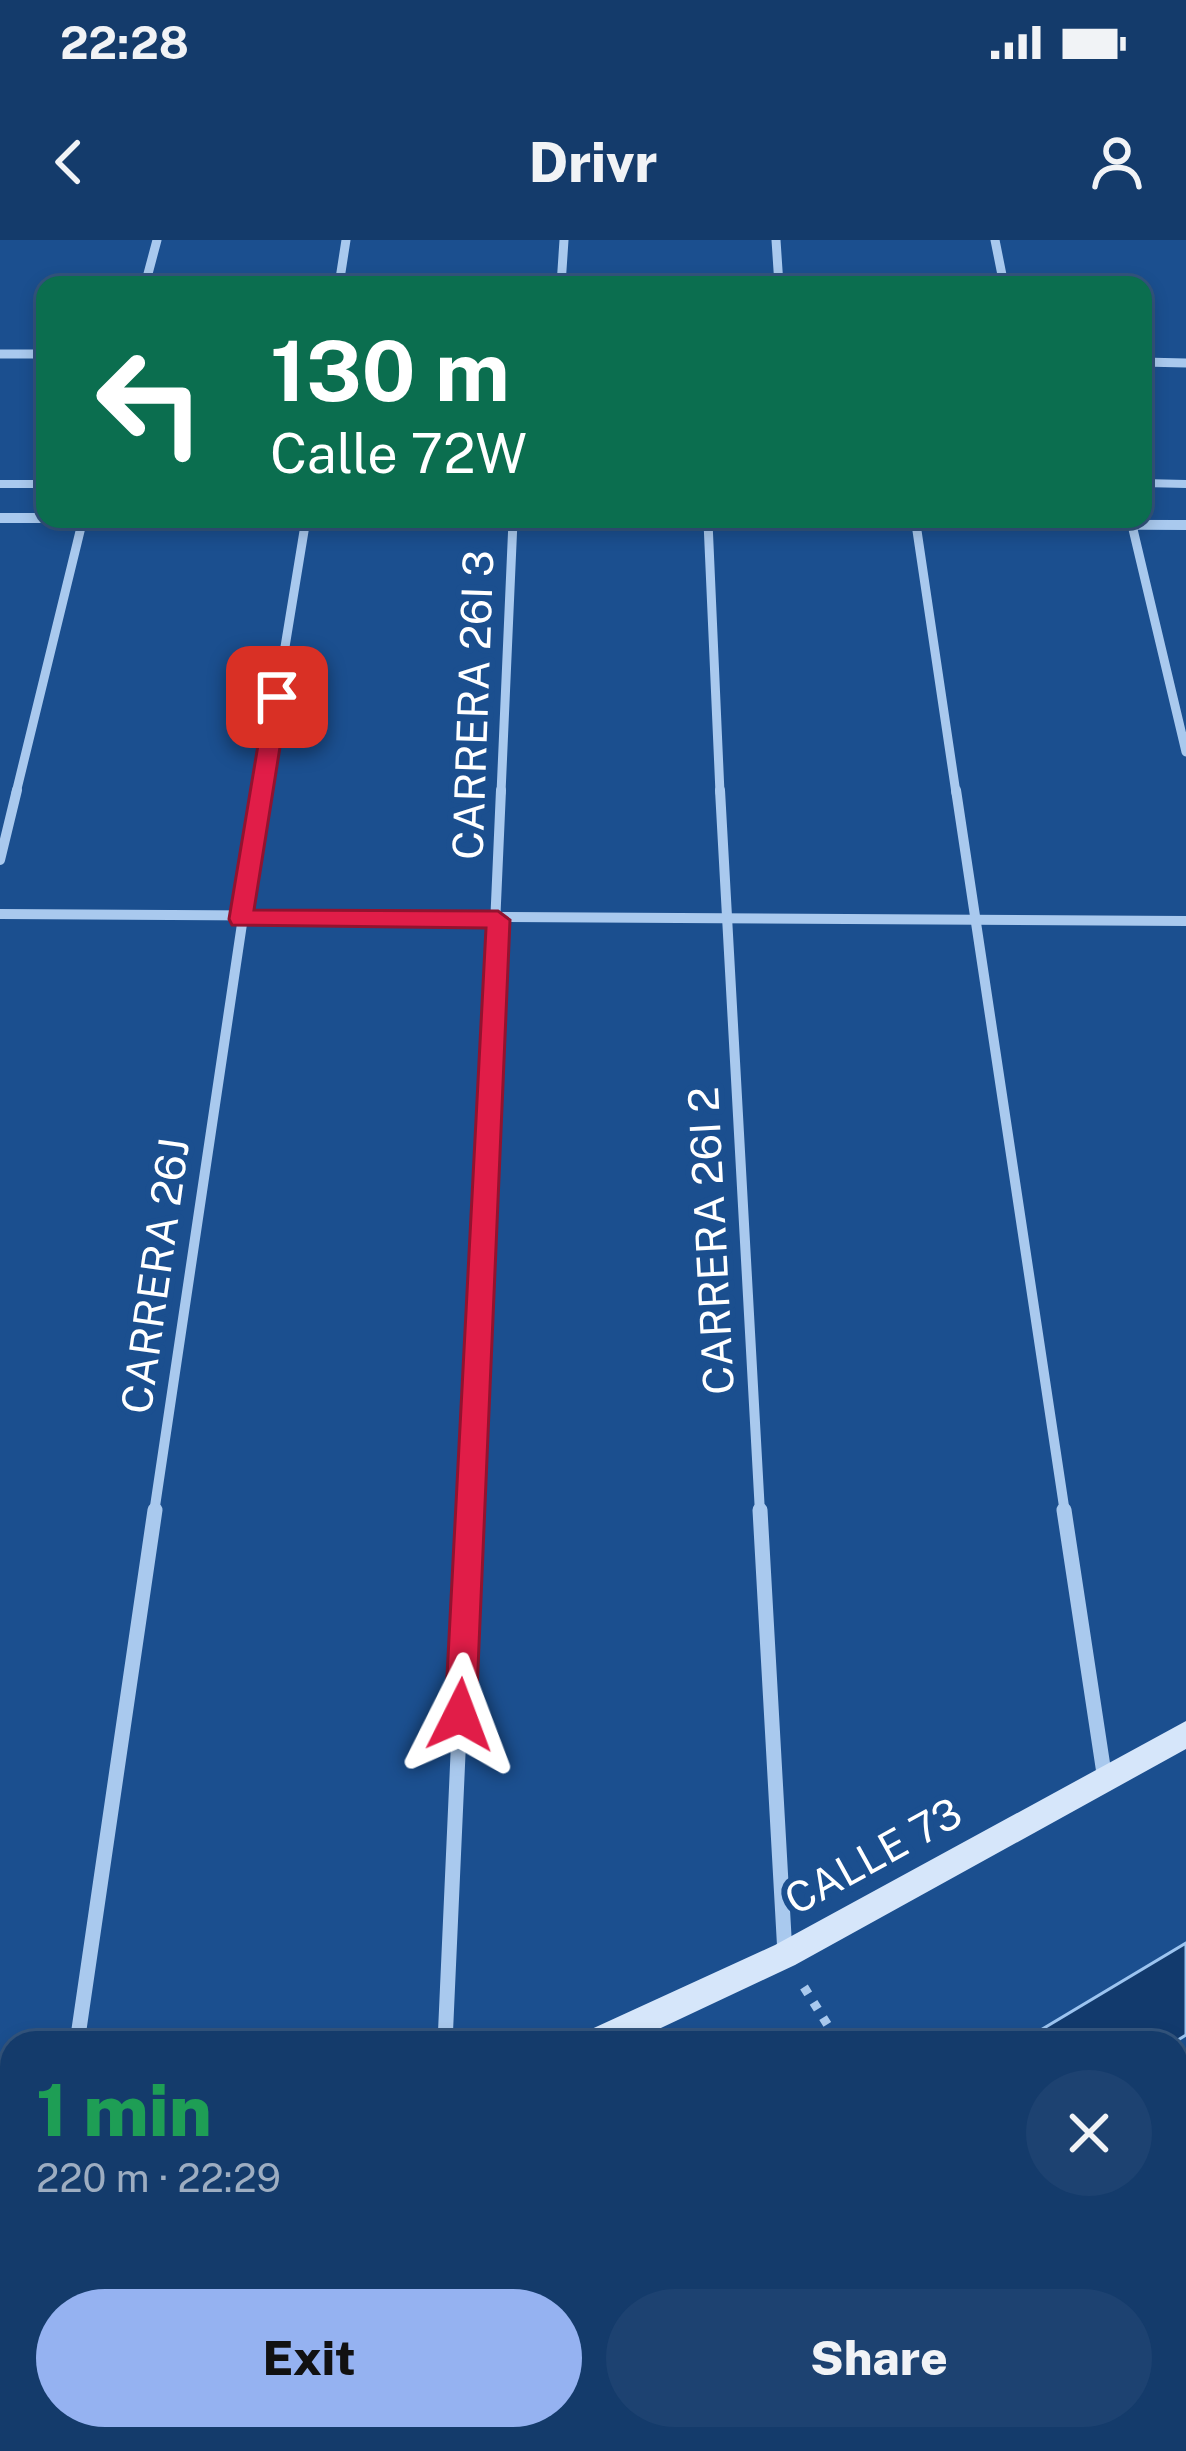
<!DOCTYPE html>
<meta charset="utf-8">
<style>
:root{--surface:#143b6b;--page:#1d4271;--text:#f1f3f6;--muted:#9dadc1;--line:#33557e;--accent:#95b2f1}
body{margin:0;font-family:"Public Sans",sans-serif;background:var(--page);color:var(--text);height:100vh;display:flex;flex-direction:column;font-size:45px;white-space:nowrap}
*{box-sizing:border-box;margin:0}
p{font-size:39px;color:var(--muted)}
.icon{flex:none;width:66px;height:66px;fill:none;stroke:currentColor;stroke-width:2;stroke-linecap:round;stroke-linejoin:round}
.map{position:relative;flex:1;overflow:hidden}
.panel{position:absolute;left:0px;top:1791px;width:1188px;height:420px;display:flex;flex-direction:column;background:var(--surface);border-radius:36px 36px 0 0;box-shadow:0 6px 18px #0003,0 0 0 3px var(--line)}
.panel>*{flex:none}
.guide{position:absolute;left:36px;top:36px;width:1116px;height:252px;border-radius:24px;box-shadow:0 6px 18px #0003,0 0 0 3px var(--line);background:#0b6e4f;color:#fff;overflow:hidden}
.pin{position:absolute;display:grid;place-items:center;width:102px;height:102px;color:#fff;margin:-51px;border-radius:24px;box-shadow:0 6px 18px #0006}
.me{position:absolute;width:132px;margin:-66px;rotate:3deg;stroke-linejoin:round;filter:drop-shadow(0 0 9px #0008)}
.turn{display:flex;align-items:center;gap:42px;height:252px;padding:0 36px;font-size:54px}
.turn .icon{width:156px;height:156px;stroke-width:2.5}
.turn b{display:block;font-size:84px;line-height:102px}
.round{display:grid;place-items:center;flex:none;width:126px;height:126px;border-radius:63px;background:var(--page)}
.head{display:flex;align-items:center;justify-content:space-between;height:204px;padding:0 36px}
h1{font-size:72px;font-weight:800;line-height:90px;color:#1e9e55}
.cta{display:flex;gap:24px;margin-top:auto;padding:24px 36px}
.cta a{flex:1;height:138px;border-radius:72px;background:var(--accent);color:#111;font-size:48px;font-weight:800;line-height:138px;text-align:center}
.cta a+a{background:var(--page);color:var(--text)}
.status{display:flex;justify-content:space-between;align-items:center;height:84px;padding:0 60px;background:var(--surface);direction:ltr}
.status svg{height:33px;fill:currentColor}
header{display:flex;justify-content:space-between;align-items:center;height:156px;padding:0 36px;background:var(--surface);font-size:54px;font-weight:800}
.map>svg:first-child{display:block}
.water{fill:#123a6d;stroke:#9cc4f0;stroke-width:3}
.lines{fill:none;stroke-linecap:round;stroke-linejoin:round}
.path{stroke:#a9c9ee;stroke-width:9;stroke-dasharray:8 10;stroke-linecap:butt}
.minor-far2{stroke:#a9c9ee;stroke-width:9}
.minor-far1{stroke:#a9c9ee;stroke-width:10}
.minor{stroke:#a9c9ee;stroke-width:15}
.tertiary{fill:#a9c9ee;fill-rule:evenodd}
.secondary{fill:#d6e6fa;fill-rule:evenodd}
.route{fill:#e11d48;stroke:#92132f;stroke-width:3}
.labels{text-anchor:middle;stroke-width:12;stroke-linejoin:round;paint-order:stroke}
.street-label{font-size:42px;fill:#fff;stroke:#1b4f8f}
</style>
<div class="status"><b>22:28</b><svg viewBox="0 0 49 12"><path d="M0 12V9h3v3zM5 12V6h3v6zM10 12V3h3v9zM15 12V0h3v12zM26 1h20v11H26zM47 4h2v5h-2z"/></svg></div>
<header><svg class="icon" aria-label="back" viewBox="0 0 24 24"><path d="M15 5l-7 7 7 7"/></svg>Drivr<svg class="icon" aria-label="person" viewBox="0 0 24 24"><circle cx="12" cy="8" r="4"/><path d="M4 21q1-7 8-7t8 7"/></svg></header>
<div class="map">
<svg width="1186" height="2211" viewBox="0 0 1186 2211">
<rect width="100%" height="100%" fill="#1b4f8f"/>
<!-- water -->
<g class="water">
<polygon points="1186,1703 1186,1795 1173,1803 1019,1803"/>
<polygon points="135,2199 421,2199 385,2211 23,2211"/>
</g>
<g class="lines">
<!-- path -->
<polyline class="path" points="804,1747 839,1803"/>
<!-- minor-far2 -->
<g class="minor-far2">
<polyline points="776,0 779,45"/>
<polyline points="995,0 1004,45"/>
<polyline points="145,45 157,0"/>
<polyline points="339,45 346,0"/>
<polyline points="561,45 564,0"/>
<polyline points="0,114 45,114"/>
<polyline points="1143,122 1186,123"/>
<polyline points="708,282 720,553"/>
<polyline points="916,284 956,553"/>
<polyline points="1132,285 1186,512"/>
<polyline points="16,553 83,279"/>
<polyline points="261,553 306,279"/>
<polyline points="501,553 513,281"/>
</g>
<!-- minor-far1 -->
<g class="minor-far1">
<polyline points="720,550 760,1273"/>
<polyline points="956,550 1065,1273"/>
<polyline points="0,620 17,550"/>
<polyline points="0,674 1186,681"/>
<polyline points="154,1273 262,550"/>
<polyline points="469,1273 501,550"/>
</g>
<!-- minor -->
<g class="minor">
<polyline points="760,1270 785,1714"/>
<polyline points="1064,1270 1105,1540"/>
<polyline points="77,1803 155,1270"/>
<polyline points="445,1803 469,1270"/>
<polyline points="1176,2135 1186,2152"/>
</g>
<!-- tertiary -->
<g class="tertiary">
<polygon points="1143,239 1186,240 1186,248 1143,247"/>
<rect x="0" y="240" width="45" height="8"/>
<polygon points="0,273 45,273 45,279 52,279 45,283 0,283"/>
<polygon points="157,279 1186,280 1186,290 165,284"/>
</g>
<!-- secondary -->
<g class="secondary">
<polygon points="1186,1481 1186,1509 795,1725 629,1803 581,1803 585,1792 775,1705"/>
<polygon points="12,1983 12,2015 0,2018 0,1986"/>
<polygon points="1186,2012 1186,2048 1176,2052 1176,2016"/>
<polygon points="876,2199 925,2199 919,2211 870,2211"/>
</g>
</g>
<!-- route -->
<polygon class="route" points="277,450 288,457 254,670 498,671 510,680 476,1475 471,1486 460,1490 449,1486 445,1475 486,688 232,685 229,679 266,457"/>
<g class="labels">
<!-- street labels -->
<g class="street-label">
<text transform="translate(473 465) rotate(-88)" y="15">CARRERA 26I 3</text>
<text transform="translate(711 1001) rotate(-93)" y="15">CARRERA 26I 2</text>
<text transform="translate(155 1036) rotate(-82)" y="15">CARRERA 26J</text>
<text transform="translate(873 1616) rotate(-29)" y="15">CALLE 73</text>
</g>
</g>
</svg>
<div class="pin" style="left:277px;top:457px;background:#d93025"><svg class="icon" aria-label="arrive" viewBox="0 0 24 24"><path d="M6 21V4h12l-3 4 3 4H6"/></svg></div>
<svg class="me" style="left:460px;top:1475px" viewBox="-20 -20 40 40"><path d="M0-17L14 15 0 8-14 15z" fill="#e11d48" stroke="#fff" stroke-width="4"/></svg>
<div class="guide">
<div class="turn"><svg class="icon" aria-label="left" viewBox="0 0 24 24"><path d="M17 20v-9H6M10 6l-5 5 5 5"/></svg><div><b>130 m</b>Calle 72W</div></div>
</div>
<section class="panel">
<div class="head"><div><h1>1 min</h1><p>220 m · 22:29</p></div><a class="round"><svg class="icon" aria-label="close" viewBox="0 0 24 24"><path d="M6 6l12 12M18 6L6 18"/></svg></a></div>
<div class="cta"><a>Exit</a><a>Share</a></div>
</section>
</div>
